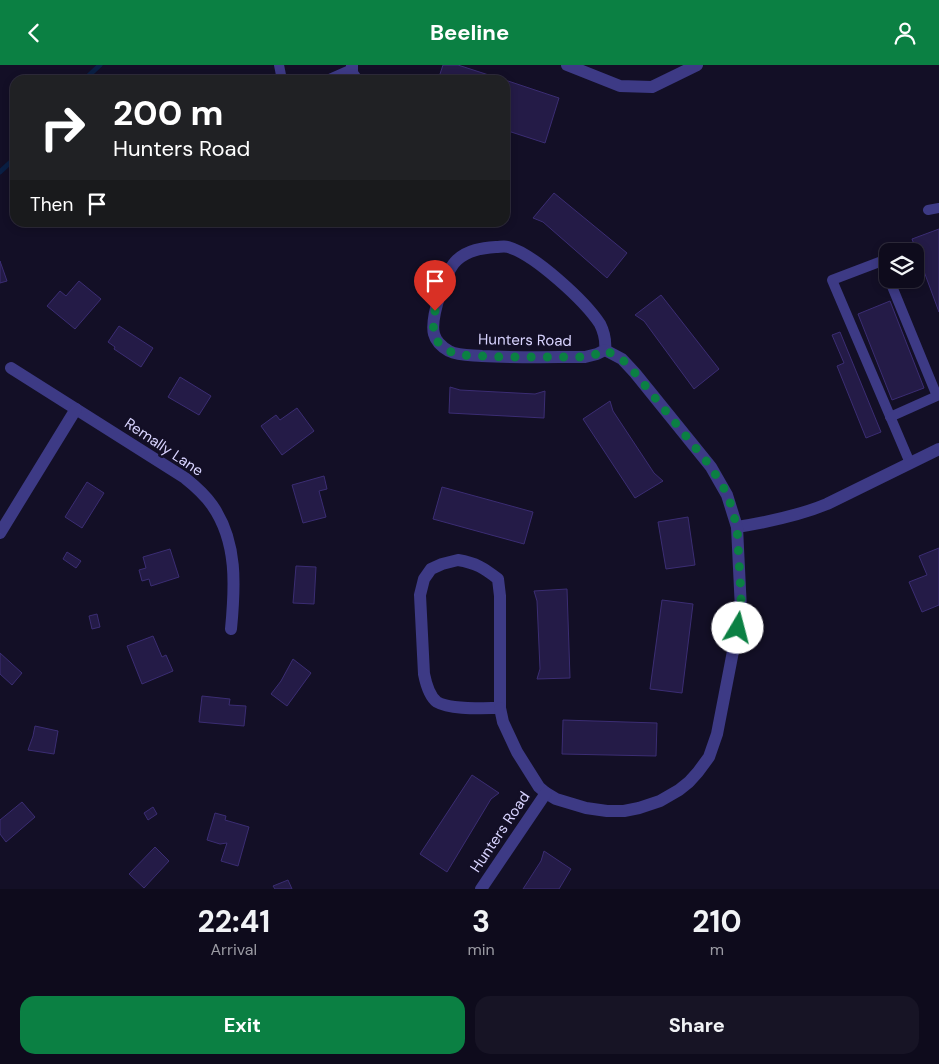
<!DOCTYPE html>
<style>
:root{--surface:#0e0b1c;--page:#171425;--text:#f1f3f6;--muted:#9b9ba3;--line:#2e2b3b;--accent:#0b8043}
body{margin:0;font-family:"DM Sans",sans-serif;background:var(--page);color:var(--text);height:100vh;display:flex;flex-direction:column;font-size:19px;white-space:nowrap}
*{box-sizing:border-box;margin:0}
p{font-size:16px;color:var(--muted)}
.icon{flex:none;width:28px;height:28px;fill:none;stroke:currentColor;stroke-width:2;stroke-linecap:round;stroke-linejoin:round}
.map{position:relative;height:824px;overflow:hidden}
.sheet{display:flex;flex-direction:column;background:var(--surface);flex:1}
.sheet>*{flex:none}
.banner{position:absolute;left:10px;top:10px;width:500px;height:152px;border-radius:15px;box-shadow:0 2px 8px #0003,0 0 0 1px var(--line);background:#202124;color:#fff;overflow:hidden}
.tools{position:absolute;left:879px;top:178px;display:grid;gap:10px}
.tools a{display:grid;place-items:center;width:45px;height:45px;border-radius:10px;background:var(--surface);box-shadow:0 2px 8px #0003,0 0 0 1px var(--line);font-size:25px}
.pin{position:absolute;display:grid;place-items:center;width:42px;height:42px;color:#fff;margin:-51px -21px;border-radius:50% 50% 50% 0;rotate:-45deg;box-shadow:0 0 5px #0007}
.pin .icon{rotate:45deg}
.me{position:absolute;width:55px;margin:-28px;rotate:8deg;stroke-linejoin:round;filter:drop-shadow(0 0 4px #0008)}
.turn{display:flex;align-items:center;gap:18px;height:105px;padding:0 20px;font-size:22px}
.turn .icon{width:65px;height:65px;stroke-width:2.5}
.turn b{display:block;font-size:35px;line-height:42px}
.then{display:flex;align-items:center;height:48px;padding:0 20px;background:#0003;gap:10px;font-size:19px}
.eta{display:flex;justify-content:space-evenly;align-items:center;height:85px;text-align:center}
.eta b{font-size:30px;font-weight:700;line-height:35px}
.primary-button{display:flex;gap:10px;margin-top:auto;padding:10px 20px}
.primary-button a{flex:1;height:58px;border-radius:15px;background:var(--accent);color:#fff;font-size:20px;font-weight:700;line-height:58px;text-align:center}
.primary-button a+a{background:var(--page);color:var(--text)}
header{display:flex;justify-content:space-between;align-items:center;height:65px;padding:0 20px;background:var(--accent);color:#fff;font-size:22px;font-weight:700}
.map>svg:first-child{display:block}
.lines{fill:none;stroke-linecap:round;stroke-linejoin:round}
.stream{stroke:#0a1f44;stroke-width:5}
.building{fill:#241b47;stroke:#3b2d73}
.service{stroke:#3d3a85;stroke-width:10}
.minor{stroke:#3d3a85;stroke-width:12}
.route{stroke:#0b8043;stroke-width:9;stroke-dasharray:0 16.2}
.labels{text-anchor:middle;stroke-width:5;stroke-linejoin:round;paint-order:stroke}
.street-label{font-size:15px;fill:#d9d4ff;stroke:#130f26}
</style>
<header><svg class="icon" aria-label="back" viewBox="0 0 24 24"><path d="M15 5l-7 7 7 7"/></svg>Beeline<svg class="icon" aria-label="person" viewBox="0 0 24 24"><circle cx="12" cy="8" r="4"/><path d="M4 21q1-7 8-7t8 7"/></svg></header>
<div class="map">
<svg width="939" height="824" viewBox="0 0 939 824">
<rect width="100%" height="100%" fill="#130f26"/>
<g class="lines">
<!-- stream -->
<g class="stream">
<polyline points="84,15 100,0"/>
<polyline points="0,107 15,93"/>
</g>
</g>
<!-- building -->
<g class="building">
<polygon points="443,0 458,0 504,15 438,15"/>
<polygon points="505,15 559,33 545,78 505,65"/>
<polygon points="554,128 627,188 607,213 543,157 533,153"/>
<polygon points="939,164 939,247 912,174"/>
<polygon points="0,196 7,216 0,218"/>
<polygon points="79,216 101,234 75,264 47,241 60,226 66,231"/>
<polygon points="661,230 719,304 694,324 644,256 635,250"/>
<polygon points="890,236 924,323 892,335 858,249"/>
<polygon points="119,261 153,283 141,302 114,284 115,282 108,277"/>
<polygon points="840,267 881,367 866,373 837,301 844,298 832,270"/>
<polygon points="180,312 211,331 199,350 168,332"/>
<polygon points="450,322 460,325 535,329 545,326 544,353 449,348"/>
<polygon points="610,336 613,346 654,408 663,416 635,433 583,354"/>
<polygon points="297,343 314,366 282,390 261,361 276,350 280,355"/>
<polygon points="324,411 327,424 319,426 326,452 303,458 292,420"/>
<polygon points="87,417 104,428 82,463 65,452"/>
<polygon points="442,422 533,447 524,479 433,454"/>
<polygon points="688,452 695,500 666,504 658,457"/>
<polygon points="939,483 939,540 922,547 909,517 927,510 919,491"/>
<polygon points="170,484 179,512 151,521 149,514 142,516 139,505 146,503 143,492"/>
<polygon points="67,487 81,496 76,503 63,494"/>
<polygon points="296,501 316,502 314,539 293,538"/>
<polygon points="567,524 570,613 537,614 540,604 537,536 534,526"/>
<polygon points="662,535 693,539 682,628 650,624"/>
<polygon points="97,549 100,562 92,564 89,551"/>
<polygon points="153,571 162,592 166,590 173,606 142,619 127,581"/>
<polygon points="0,588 22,608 12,620 0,609"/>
<polygon points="293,594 311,608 287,641 271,629 281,616"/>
<polygon points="202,631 230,634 229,640 246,641 244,661 199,657"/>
<polygon points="563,655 657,658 656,691 562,689"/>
<polygon points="35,661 58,666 54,689 28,685 33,671"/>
<polygon points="472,710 499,728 491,734 447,807 420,789"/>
<polygon points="22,737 35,752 6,777 0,769 0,755"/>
<polygon points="153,742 157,749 148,755 144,748"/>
<polygon points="215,748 226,751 225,755 249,762 238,801 221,796 227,778 220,779 207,775"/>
<polygon points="155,782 169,796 144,823 129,809"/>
<polygon points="544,786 571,804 559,824 523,824 541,796"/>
<polygon points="288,815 292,824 275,824 273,821"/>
</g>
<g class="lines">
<!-- service -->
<g class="service">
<polyline points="279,0 282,15"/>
<polyline points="327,15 352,4"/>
<polyline points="928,145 939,143"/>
<polyline points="888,209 882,196 832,215 910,398"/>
<polyline points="889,214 937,331 890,352"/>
</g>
<!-- minor -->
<g class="minor">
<polyline points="352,0 352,8 357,15"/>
<polyline points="567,0 620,21 652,22 697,0"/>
<path d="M496,182C500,182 504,181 508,182C534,189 585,236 600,259C604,267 606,276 605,285L597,289L585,292C551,292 517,293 482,291C471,290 459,291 449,286C442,282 436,277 434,269C430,254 445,206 457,195C468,185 482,183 496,182Z"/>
<path d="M11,303L185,413C195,421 205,430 212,440C238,477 235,522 231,564"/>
<path d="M737,462C768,457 798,451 827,439L939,384"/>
<polyline points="0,468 76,344"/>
<path d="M458,495C476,498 484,503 498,514L500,531V643C484,643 450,645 437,637C429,631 426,619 424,609L420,530L424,514L431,504L442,499Z"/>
<polyline points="500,643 503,657 517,687 539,722 546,728 556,734 586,743 607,746 624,746 639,743 660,736 679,725 689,717 698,707 709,692 717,669 741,545 737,462 727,430 711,402 635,308 622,294 605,285"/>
<polyline points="481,824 546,728"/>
</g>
</g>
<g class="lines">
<!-- route -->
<polyline class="route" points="435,246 433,267 437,276 442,281 449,286 459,290 502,292 585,292 597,289 605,285 622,294 635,308 711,402 728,430 737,462 741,530 741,545 738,563"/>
</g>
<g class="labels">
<!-- street labels -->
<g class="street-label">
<text transform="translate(525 275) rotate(1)" y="5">Hunters Road</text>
<text transform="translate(164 382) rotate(34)" y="5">Remally Lane</text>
<text transform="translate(500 767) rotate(-56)" y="5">Hunters Road</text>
</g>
</g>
</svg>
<div class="tools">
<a><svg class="icon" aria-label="layers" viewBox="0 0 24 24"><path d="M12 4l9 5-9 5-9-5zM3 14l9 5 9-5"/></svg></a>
</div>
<div class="pin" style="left:435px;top:246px;background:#d93025"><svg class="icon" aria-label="arrive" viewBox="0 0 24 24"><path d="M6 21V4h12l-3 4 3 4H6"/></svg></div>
<svg class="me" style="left:738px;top:563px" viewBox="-20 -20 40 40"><circle r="19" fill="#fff"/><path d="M0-13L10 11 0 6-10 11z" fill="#0b8043"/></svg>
<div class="banner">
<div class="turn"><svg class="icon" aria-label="right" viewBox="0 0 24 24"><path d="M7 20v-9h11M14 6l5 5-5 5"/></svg><div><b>200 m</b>Hunters Road</div></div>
<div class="then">Then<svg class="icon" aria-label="arrive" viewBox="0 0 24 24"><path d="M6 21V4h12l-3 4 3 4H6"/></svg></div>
</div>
</div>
<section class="sheet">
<div class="eta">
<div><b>22:41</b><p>Arrival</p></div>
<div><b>3</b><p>min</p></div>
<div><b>210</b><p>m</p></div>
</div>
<div class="primary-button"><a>Exit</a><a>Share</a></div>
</section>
